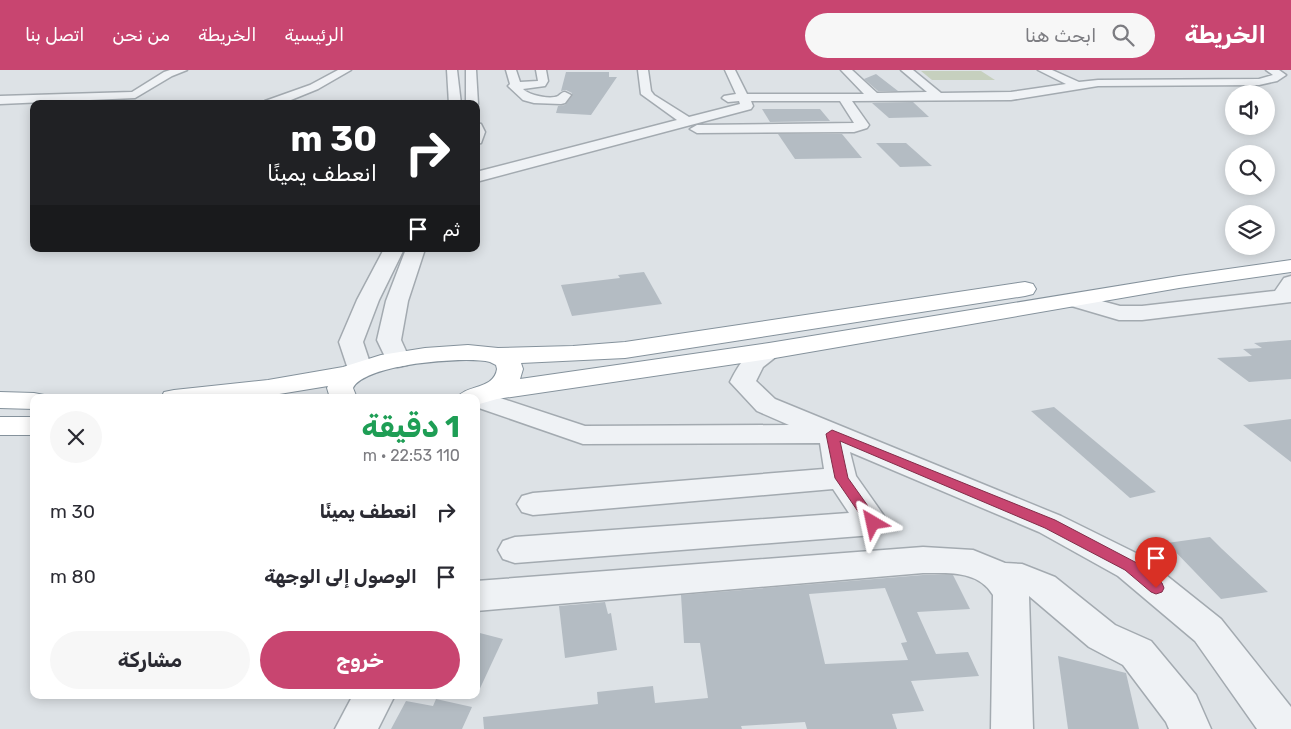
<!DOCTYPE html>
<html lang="ar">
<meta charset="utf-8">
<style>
:root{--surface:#fff;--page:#f7f7f7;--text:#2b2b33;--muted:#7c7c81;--accent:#c84570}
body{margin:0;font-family:Rubik,"Noto Naskh Arabic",sans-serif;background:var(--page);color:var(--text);direction:rtl;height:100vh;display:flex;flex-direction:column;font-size:19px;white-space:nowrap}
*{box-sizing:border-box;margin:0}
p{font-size:16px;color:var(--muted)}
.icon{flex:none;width:28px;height:28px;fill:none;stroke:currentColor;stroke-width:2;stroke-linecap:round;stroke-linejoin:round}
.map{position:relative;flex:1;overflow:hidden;direction:ltr}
.drawer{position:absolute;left:30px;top:324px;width:450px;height:305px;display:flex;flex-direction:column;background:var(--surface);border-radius:10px;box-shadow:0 2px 12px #0003;direction:rtl}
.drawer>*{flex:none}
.banner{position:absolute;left:30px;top:30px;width:450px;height:152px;border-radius:10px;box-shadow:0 2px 12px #0003;direction:rtl;background:#202124;color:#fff;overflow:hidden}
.tools{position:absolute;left:1225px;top:15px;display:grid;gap:10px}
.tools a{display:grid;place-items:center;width:50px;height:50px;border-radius:50%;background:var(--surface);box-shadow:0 2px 12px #0003;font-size:25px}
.pin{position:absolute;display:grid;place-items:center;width:42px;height:42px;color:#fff;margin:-51px -21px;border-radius:50% 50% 50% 0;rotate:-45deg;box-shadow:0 0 5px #0007}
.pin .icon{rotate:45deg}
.me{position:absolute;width:55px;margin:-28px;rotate:324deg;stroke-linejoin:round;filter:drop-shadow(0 0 4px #0008)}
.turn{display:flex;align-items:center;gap:18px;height:105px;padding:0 20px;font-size:22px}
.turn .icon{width:65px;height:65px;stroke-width:2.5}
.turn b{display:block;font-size:35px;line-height:42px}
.then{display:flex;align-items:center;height:48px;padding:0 20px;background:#0003;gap:10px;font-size:19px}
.round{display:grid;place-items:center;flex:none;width:52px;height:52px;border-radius:26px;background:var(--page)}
.summary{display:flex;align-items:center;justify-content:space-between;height:85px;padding:0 20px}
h1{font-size:30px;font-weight:700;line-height:38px;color:#1e9e55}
.action{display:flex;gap:10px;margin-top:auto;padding:10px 20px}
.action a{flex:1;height:58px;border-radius:30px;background:var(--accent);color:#fff;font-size:20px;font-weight:700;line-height:58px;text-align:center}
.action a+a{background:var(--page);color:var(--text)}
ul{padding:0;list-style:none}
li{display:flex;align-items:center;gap:15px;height:65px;padding:0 20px}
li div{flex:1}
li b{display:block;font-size:19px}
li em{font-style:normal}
header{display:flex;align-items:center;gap:30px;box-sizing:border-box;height:70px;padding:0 25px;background:var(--accent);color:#fff}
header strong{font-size:24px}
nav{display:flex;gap:28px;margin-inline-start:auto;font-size:18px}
.search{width:350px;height:45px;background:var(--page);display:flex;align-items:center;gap:12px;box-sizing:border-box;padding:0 18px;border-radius:28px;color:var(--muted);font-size:19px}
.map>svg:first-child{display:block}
.green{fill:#c6d0be}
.building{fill:#b4bcc3;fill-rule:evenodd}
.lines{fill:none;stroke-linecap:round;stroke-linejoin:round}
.minor-casing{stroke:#a3aab0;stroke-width:3}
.highway-casing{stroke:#85929c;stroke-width:2}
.minor{fill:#eff2f5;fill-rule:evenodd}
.highway{fill:#fff;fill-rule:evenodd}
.route{fill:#c84570;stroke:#822d49}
</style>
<header>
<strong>الخريطة</strong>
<div class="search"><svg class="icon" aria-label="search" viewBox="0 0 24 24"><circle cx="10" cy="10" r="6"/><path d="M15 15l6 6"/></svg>ابحث هنا</div>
<nav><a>الرئيسية</a><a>الخريطة</a><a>من نحن</a><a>اتصل بنا</a></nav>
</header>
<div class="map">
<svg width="1291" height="659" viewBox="0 0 1291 659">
<rect width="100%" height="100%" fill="#dde2e6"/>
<!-- green -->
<polygon class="green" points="921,1 981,1 995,10 932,10"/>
<!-- building -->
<g class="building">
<polygon points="566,2 609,2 609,7 617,7 591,45 556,43 558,36 565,35 572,26 572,23 566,20 561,21"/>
<polygon points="876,4 898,21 878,21 864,9"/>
<polygon points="913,32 929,47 889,48 872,33"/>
<polygon points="762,39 820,39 830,51 770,52"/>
<polygon points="778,64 842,64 862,88 795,89"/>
<polygon points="876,73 906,73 932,96 900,97"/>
<polygon points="644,202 662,234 572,246 561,215 620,208 618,205"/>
<polygon points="1291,270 1291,309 1249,312 1217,288 1252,286 1243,279 1262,278 1254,273"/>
<polygon points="1054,337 1156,422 1130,428 1031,341"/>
<polygon points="1291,349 1291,392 1243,355"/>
<polygon points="1210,467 1222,479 1268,522 1221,529 1167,473"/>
<path d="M923,505H953L970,539L917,542L936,584L968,582L979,606L911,611L924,641L892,644L897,659H807L805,652L741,656L742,659H484L483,647L598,634L597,622L653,616L655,633L708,628L700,573H684L681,525ZM885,518L907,572L901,573L908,590L825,594L809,524Z"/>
<polygon points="605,532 608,544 611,543 617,580 565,588 559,536"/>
<polygon points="476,562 503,569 476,627"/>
<polygon points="1058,586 1126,603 1139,659 1068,659"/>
<polygon points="436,629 472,637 462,659 391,659 406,631 433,636"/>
</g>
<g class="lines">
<!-- minor casing -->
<g class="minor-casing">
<g id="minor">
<polygon points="170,0 187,0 172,6 135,28 0,34 0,26 132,22 164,2"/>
<polygon points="338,0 351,0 318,19 281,34 263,34 265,31 310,15"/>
<polygon points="447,0 457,0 461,34 449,34"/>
<polygon points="466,0 476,0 478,34 476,37 476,34 466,34"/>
<path d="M506,0H516L520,12L538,11L536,0H546L548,11L545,16L523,19C529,25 550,30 558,26C561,24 562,22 565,22L571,25L565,33L561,34L534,33L523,30L508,16L510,14Z"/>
<polygon points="638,0 648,0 651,21 654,25 689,47 740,34 739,31 728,32 722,28 724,26 736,24 725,0 735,0 747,24 864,24 841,0 852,0 877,23 927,22 901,0 913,0 941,23 1011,22 1066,14 1038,0 1052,0 1079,12 1098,10 1259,9 1273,5 1266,0 1279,0 1286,5 1277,11 1259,15 1098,16 1011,30 852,31 869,55 867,58 854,62 697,63 690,59 697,55 854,53 840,31 751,31 753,36 751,39 476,112 476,102 677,50 641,24"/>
<polygon points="476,53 481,54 485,62 481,73 476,74"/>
<polygon points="384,179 404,179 379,230 363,272 372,299 369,304 360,306 351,304 348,299 339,272 357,230"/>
<polygon points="406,179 425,179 408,231 401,270 410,290 407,295 398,297 389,295 377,270 386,231"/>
<polygon points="1291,206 1291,232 1142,250 1119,250 1068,235 1065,230 1068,225 1076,224 1120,236 1142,236 1275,221 1284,208"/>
<path d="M769,274L777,276L781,281L777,286L763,297L756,311L775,329L1061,446L1142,486L1221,549L1291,637V659H1257L1195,571L1118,506L1039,462L850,382L856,406L889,453L884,461L873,465L515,493L503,489L498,480L503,471L515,467L849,443L833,419L533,445L522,442L517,434L522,426L533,423L824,399L820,373L583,374L476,337V328H463L467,322L476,320L585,356L789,355L757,341L730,312C739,294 748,279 769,274Z"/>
<path d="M923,477L973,480L1005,493L1022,494L1055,507L1115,555L1151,571L1196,625L1211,659H1169L1166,652L1123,595L1089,577L1029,526L1033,659H991L993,525C978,500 948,503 923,503L476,541V511Z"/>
<polygon points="353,625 395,625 378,659 335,659"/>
</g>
</g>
<!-- highway casing -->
<g class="highway-casing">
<g id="highway">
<path d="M1291,190V202L1179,218L769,289L497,329L476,335V328H457C466,314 494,320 497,299L496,295L490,292C465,286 365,294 353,318L357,328H330L327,318L328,316L255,328H161L164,322L174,320L268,310L343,297L381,285L425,278L468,275L498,278L573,276L625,272L1025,212L1033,214L1036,219L1033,224L1025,226L625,288L521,293L523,299L520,309L769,273L1179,206Z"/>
<polygon points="0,322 34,323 44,325 45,328 34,328 34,339 0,338"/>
<rect x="0" y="347" width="34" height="18"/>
</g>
</g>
<!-- minor -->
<use href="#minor" class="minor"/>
<!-- highway -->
<use href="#highway" class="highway"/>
</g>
<!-- route -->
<polygon class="route" points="832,360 1055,450 1135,492 1162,513 1164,518 1162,522 1156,524 1151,522 1125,500 1045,458 840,371 848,408 880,453 878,456 873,458 868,456 835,408 826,364"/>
</svg>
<div class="tools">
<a><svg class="icon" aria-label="sound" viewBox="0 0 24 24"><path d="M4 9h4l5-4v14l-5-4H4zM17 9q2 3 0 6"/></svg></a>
<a><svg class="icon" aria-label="search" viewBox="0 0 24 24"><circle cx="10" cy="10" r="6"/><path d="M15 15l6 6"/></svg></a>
<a><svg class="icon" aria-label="layers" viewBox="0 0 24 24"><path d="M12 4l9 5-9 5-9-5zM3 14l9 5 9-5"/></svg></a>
</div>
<div class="pin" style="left:1156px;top:518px;background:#d93025"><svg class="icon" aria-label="arrive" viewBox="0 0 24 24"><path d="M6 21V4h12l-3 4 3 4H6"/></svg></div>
<svg class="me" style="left:873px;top:453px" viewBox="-20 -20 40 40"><path d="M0-17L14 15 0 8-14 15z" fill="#c84570" stroke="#fff" stroke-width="4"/></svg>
<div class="banner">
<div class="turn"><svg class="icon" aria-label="right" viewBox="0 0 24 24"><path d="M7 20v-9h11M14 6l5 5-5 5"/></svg><div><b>30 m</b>انعطف يمينًا</div></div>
<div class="then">ثم<svg class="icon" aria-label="arrive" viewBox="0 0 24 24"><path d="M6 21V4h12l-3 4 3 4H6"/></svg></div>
</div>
<section class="drawer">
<div class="summary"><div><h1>1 دقيقة</h1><p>110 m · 22:53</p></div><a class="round"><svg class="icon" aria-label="close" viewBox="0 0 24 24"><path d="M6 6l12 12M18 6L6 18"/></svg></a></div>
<ul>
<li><svg class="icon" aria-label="right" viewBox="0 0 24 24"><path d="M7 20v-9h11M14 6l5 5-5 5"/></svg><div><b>انعطف يمينًا</b></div><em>30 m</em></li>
<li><svg class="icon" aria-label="arrive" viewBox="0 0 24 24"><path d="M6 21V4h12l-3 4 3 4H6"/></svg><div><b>الوصول إلى الوجهة</b></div><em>80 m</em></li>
</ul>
<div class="action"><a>خروج</a><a>مشاركة</a></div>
</section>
</div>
